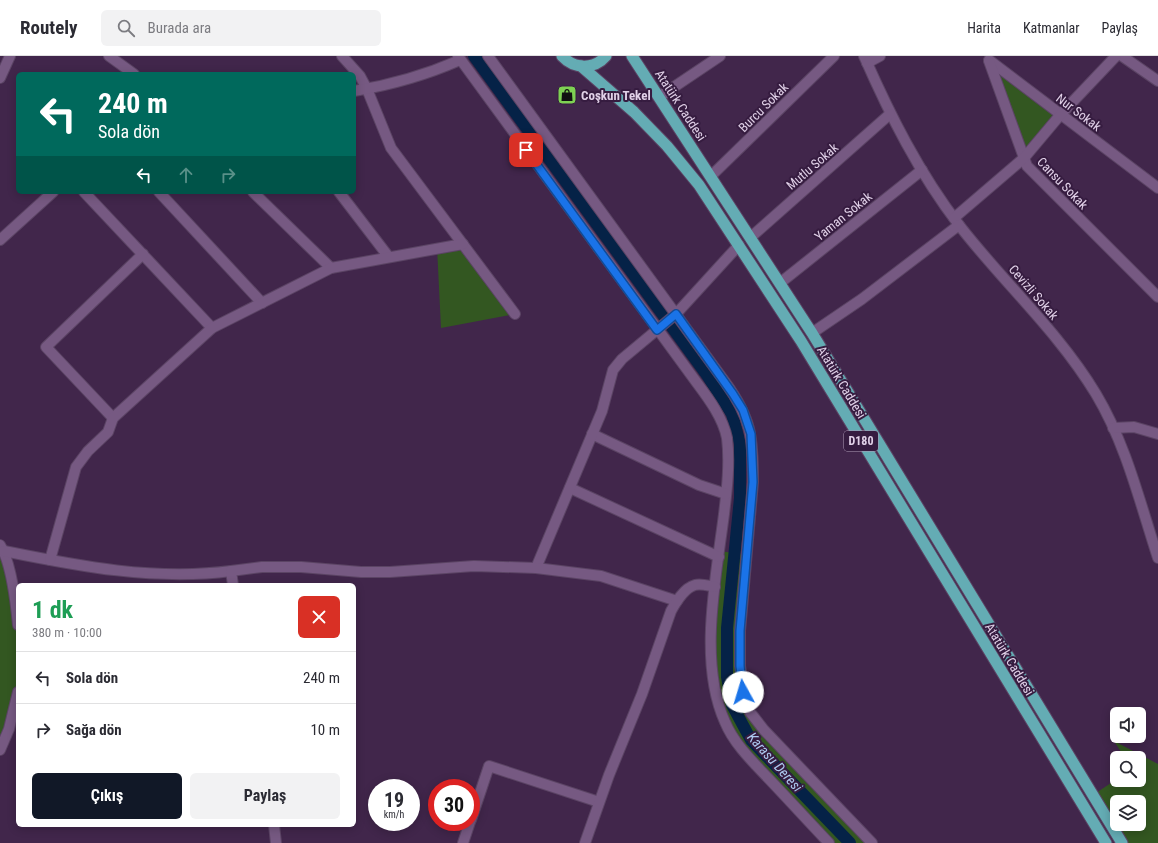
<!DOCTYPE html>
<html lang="tr">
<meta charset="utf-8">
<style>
:root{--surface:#fff;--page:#f2f2f3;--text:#2b2b33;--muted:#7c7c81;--line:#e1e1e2;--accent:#111827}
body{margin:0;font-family:"Roboto Condensed",sans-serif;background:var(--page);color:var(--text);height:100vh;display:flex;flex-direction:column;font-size:15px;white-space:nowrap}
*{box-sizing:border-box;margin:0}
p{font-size:13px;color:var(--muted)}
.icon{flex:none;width:22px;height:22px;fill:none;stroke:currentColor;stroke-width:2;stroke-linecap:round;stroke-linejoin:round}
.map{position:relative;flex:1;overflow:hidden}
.details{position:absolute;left:16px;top:527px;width:340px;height:244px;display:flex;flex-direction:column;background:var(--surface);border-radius:6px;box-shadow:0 2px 10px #0003}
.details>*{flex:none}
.guide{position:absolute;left:16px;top:16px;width:340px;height:122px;border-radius:6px;box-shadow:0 2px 10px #0003;background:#00695c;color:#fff;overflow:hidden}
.buttons{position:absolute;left:1110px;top:651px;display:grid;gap:8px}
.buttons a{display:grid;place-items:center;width:36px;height:36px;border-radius:6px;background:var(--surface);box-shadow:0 2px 10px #0003;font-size:20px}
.speed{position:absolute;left:368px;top:723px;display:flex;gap:8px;font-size:20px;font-weight:700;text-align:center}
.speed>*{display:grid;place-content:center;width:52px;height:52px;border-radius:50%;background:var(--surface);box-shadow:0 2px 10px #0003;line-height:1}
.speed small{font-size:10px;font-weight:400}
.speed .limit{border:6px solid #d22;background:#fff;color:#111}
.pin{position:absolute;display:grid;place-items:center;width:34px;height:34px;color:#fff;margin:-17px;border-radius:8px;box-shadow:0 2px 6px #0006}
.me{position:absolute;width:44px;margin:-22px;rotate:354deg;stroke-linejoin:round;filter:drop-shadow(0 0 3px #0008)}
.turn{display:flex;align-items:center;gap:14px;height:84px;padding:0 16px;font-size:18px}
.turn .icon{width:52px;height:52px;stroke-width:2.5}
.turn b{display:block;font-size:28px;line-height:34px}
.lanes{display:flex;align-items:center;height:38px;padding:0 16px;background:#0003;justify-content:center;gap:20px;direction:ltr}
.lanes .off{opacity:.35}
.round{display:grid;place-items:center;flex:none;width:42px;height:42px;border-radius:6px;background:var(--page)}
.head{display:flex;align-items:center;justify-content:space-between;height:68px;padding:0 16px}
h1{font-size:24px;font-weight:700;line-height:30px;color:#1e9e55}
.primary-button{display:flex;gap:8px;margin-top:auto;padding:8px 16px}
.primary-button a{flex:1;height:46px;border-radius:6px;background:var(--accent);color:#fff;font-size:16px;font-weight:700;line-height:46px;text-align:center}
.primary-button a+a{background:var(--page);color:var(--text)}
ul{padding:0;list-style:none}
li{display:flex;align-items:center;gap:12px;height:52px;padding:0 16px;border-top:1px solid var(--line)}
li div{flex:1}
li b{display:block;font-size:15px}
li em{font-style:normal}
header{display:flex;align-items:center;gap:24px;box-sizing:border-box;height:56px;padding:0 20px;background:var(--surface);border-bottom:1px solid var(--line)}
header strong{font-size:19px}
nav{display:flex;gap:22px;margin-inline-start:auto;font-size:14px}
.search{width:280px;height:36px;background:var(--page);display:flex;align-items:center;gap:10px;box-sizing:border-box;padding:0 14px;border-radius:6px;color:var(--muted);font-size:15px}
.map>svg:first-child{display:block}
.green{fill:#335721;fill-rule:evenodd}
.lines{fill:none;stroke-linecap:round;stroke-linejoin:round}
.canal{stroke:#052247;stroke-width:12}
.minor-casing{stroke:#5b4464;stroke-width:12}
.trunk-casing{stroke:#5b4464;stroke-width:13}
.minor{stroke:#765982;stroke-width:10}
.trunk{stroke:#64acb4;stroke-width:11}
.route-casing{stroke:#114b97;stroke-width:10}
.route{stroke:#1a73e8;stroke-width:7}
.labels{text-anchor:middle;stroke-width:4;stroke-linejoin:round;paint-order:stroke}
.shield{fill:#361c40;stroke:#ae9bb6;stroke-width:1}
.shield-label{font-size:12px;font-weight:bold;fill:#e1d1e8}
.poi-label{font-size:13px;font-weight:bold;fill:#e1d1e8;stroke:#361c40;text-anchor:start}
.street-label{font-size:13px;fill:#e1d1e8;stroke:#361c40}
.water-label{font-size:14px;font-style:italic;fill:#acc8ef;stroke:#361c40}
</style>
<header>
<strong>Routely</strong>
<div class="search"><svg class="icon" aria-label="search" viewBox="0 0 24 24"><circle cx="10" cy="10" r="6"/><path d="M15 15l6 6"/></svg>Burada ara</div>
<nav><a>Harita</a><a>Katmanlar</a><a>Paylaş</a></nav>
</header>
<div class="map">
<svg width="1158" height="787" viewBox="0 0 1158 787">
<rect width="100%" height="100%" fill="#41264b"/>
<!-- green -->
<g class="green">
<polygon points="989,5 1061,58 1024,102"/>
<polygon points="463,188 515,258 441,272 437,191"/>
<polygon points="0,489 18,569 18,636 0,694"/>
<polygon points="720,495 747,499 740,575 750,656 872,787 829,787 741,692 712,624"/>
<path d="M1114,685L1158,708V787H1122L1093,739L1117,723L1139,724V702H1125ZM1117,746H1139V768H1117Z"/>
</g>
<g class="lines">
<!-- canal -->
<polyline class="canal" points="474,0 707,319 732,358 740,388 740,442 727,572 727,621 732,649 751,684 850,787"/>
<!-- minor casing -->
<g class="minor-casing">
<g id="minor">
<polyline points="109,0 134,18"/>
<polyline points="342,0 360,20 367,33 391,92 515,258"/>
<path d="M458,0L697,327C709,343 723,362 727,382C730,407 727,433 724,458C716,522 698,606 725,666C734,688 753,706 769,723C789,744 809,766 829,787"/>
<path d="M488,0L725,326C752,363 753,382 753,426L740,575V610L746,645L750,656L764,674L872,787"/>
<path d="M864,0C890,59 919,117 959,169C1003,226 1058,275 1096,338C1126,388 1140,447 1158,502"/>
<polyline points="1122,0 1158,25"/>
<polyline points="989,4 1158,132"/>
<polyline points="989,5 1027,110 1158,241"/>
<polyline points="867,7 880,0"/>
<polyline points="0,22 10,0"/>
<path d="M354,35C391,29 426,19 460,4"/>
<polyline points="659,41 720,0"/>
<polyline points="711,120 834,0"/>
<polyline points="84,136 212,272"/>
<polyline points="159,136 262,247"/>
<polyline points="253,136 331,212"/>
<polyline points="339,136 388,200"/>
<polyline points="954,162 1024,102 1061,58 1116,0"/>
<polyline points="751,181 890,58"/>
<polyline points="0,184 53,136"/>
<polyline points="780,227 922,114"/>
<polyline points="812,277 862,243 959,169"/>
<polyline points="113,362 46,291 143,198"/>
<polyline points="1113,372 1134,371 1158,378"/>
<polyline points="592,378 699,429 726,438"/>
<polyline points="570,432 719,501"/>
<path d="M0,489C11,506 16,548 18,569"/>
<path d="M4,495C78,510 155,525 231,515"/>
<polyline points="50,504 76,411 88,395 108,376 113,362 212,272 331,212 463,188"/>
<polyline points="536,512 602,355 613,314 622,303 676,258 739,189"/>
<polyline points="233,529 231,515 262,511 301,511 361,516 390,516 474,510 536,512 601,520 677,545"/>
<polyline points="0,694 9,673 18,636"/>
<polyline points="471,764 489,710 599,746"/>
<polyline points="274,769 276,787"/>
<polyline points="463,787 470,766"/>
<path d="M585,787L609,719L642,638L671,555C676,546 684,532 695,529C701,527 709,530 715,531"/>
</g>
</g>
<!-- trunk casing -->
<g class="trunk-casing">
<g id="trunk">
<path d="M562,0C574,13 594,14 606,0"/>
<polyline points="632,0 812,277 1122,787"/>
<polyline points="581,10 634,56 667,90 699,129 801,285 1106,787"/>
</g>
</g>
<!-- minor -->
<use href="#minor" class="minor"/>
<!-- trunk -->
<use href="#trunk" class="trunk"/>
</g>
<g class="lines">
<!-- route casing -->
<g class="route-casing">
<polyline id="route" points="526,94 657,274 676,258 733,338 743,354 751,378 753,426 740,575 740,610 743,636"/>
</g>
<!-- route -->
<use href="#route" class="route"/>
</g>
<!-- icons -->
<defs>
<g id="shop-square" transform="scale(1)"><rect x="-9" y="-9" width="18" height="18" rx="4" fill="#7ed153" stroke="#361c40"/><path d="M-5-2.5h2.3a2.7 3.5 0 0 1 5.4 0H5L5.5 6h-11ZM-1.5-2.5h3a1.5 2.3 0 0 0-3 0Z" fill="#111"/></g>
</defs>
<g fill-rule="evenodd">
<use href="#shop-square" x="567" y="39"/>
</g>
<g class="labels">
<!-- shield labels -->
<rect class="shield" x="844" y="375" width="34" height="20" rx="3"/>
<g class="shield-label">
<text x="861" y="389">D180</text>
</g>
<!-- poi labels -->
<g class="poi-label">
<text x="581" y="44">Coşkun Tekel</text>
</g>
<!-- street labels -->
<g class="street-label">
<text transform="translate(681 49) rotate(57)" y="5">Atatürk Caddesi</text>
<text transform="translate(763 51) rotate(-45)" y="5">Burcu Sokak</text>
<text transform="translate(1079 56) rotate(37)" y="5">Nur Sokak</text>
<text transform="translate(812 110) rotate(-41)" y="5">Mutlu Sokak</text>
<text transform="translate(1063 127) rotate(46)" y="5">Cansu Sokak</text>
<text transform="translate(843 160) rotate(-39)" y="5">Yaman Sokak</text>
<text transform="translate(1034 236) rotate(49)" y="5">Cevizli Sokak</text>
<text transform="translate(842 326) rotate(59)" y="5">Atatürk Caddesi</text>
<text transform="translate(1010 603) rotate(59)" y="5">Atatürk Caddesi</text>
</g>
<!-- water labels -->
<g class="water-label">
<text transform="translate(775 706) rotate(48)" y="5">Karasu Deresi</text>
</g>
</g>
</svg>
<div class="buttons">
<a><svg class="icon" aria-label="sound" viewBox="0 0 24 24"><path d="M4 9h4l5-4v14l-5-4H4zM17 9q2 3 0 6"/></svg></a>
<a><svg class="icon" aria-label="search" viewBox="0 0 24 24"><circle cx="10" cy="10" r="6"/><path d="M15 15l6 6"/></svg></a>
<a><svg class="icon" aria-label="layers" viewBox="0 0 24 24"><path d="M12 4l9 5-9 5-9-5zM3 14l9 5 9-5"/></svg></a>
</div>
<div class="speed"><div>19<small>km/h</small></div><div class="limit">30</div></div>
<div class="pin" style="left:526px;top:94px;background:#d93025"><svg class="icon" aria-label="arrive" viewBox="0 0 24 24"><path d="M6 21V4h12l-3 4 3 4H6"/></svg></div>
<svg class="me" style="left:743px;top:636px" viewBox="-20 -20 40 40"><circle r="19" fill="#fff"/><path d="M0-13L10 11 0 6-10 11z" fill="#1a73e8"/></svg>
<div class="guide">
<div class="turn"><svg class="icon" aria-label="left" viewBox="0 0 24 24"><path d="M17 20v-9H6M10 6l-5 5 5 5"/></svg><div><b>240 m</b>Sola dön</div></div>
<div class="lanes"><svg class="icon" aria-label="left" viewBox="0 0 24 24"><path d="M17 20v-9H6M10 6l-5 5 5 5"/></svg><svg class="icon off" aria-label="ahead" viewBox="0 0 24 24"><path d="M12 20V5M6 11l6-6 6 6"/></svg><svg class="icon off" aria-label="right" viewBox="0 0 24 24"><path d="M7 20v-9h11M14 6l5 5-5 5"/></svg></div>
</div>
<section class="details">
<div class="head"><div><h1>1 dk</h1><p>380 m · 10:00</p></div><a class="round" style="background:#d93025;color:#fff"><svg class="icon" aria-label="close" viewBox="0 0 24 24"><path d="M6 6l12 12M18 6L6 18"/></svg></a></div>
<ul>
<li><svg class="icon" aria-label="left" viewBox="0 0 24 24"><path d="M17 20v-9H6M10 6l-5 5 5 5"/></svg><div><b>Sola dön</b></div><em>240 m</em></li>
<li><svg class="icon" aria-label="right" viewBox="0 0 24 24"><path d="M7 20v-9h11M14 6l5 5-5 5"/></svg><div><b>Sağa dön</b></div><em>10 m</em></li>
</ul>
<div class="primary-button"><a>Çıkış</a><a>Paylaş</a></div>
</section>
</div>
